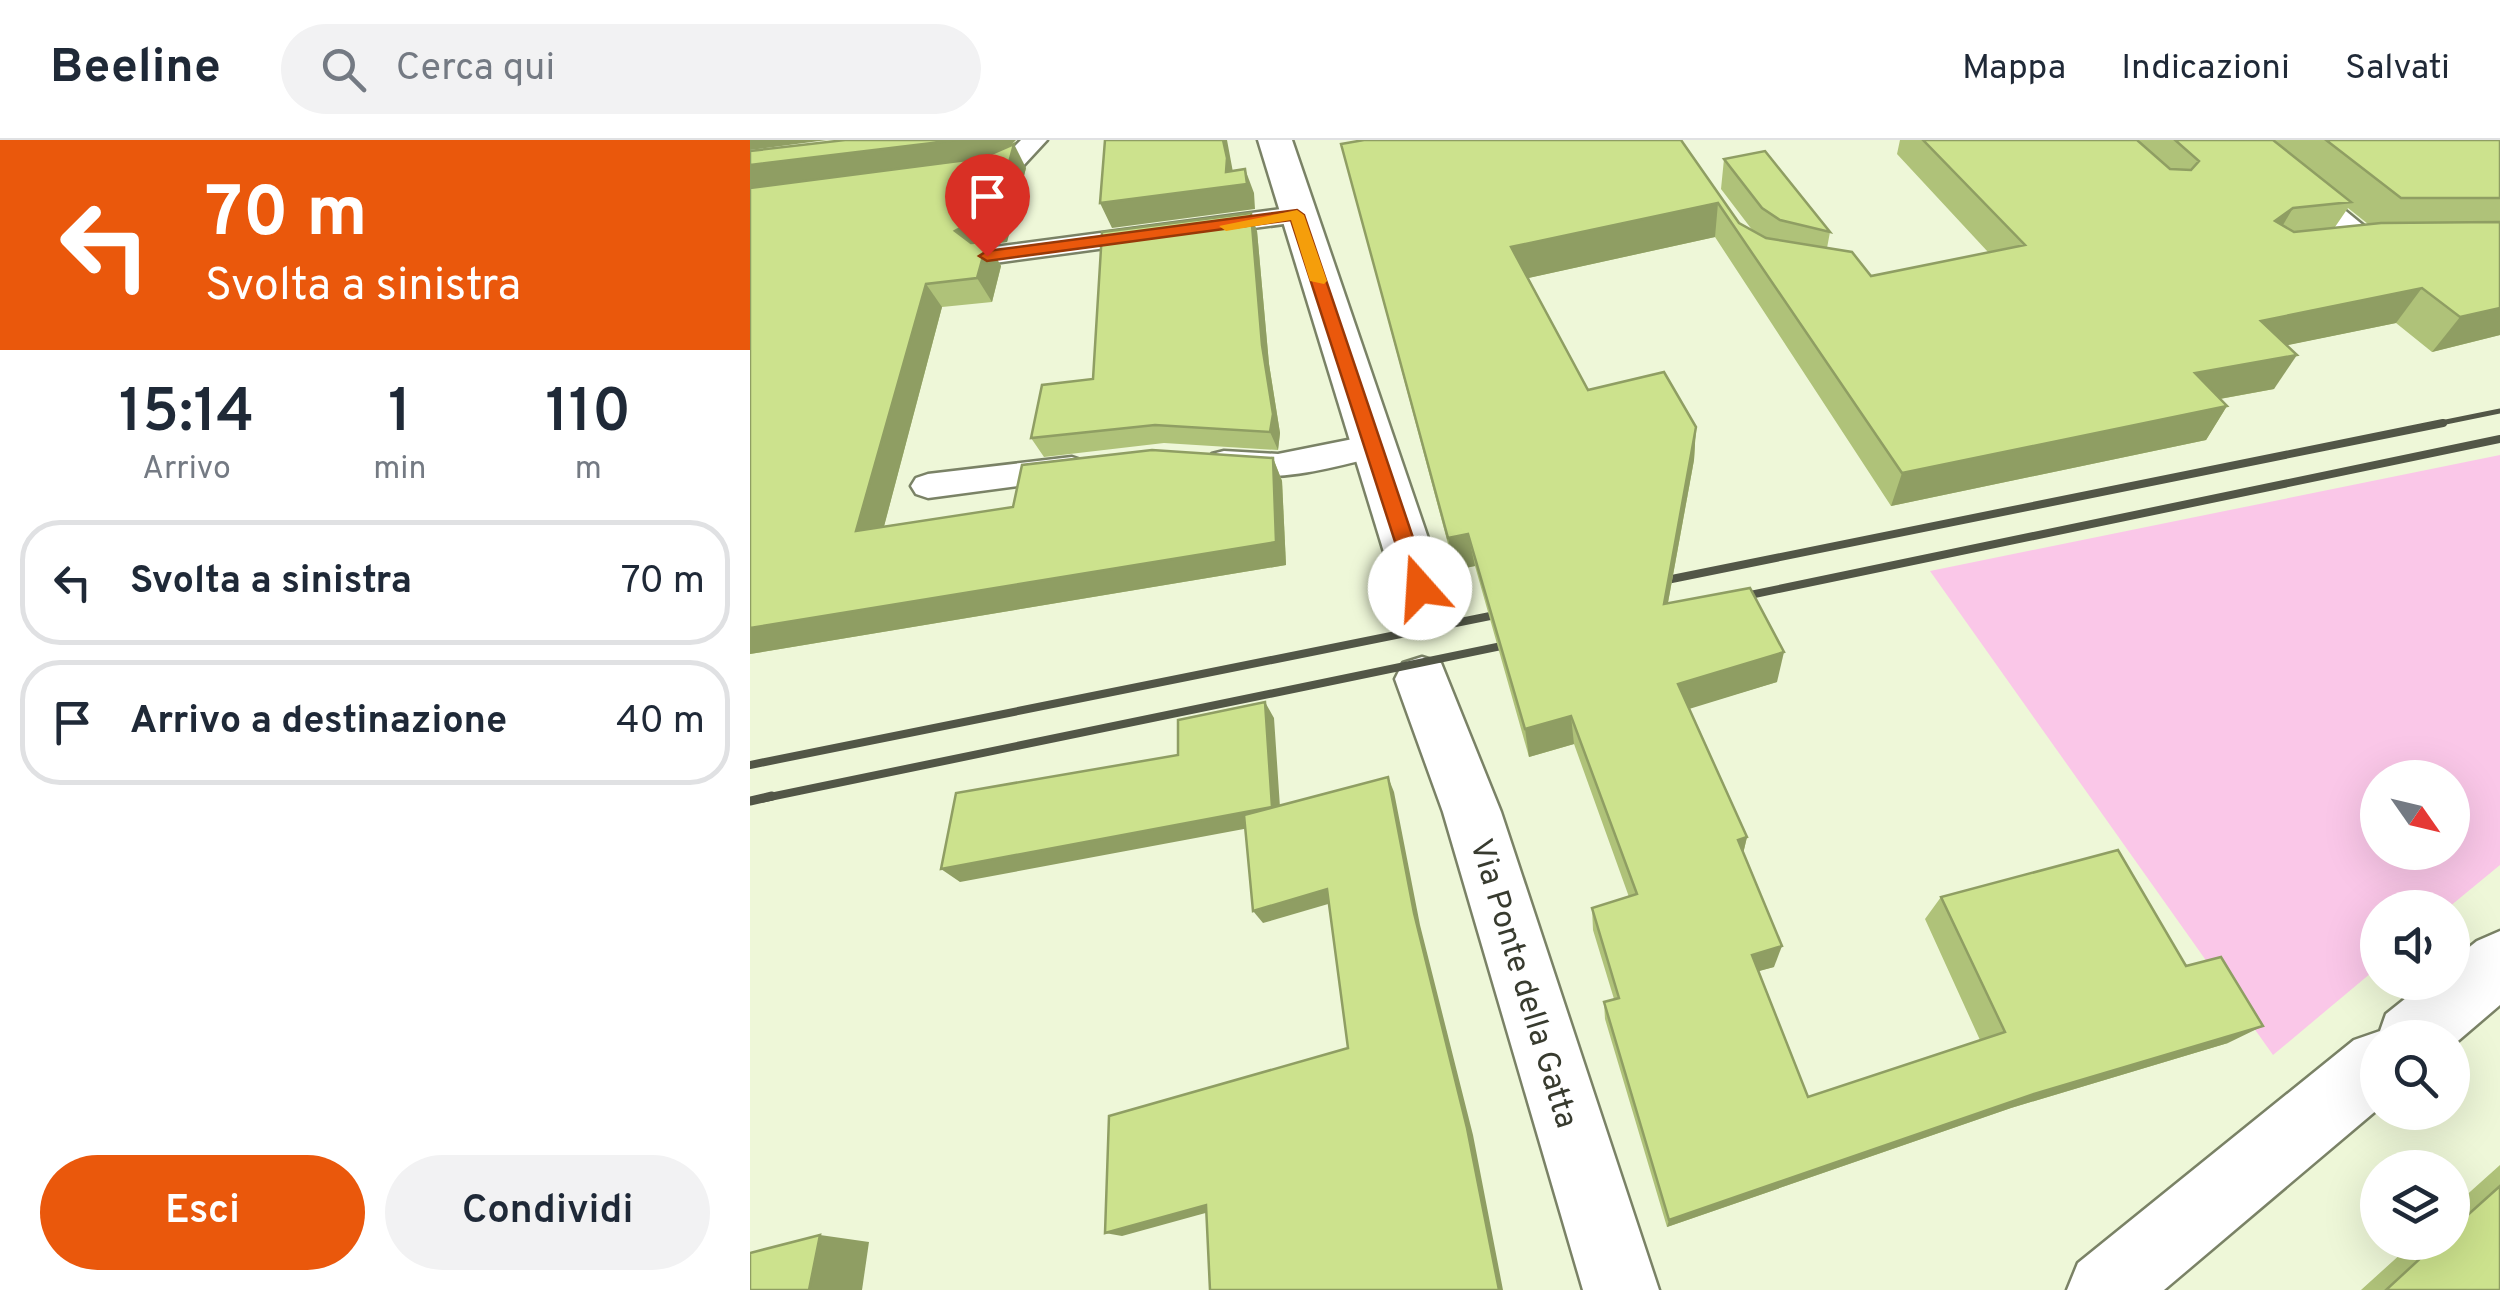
<!DOCTYPE html>
<html lang="it">
<style>
:root{--surface:#fff;--page:#f2f2f3;--text:#1f2937;--muted:#747a83;--line:#e0e1e3;--accent:#ea580c}
body{margin:0;font-family:Overpass,sans-serif;background:var(--page);color:var(--text);height:100vh;display:flex;flex-direction:column;font-size:38px;white-space:nowrap}
*{box-sizing:border-box;margin:0}
p{font-size:32px;color:var(--muted)}
.icon{flex:none;width:55px;height:55px;fill:none;stroke:currentColor;stroke-width:2;stroke-linecap:round;stroke-linejoin:round}
.map{position:relative;flex:1;overflow:hidden}
.details{display:flex;flex-direction:column;background:var(--surface);width:750px}
.details>*{flex:none}
.top-card{background:#ea580c;color:#fff;overflow:hidden}
.needle{width:65px;rotate:124deg}
.buttons{position:absolute;left:1610px;top:620px;display:grid;gap:20px}
.buttons a{display:grid;place-items:center;width:110px;height:110px;border-radius:50%;background:var(--surface);box-shadow:0 10px 40px #0002;font-size:50px}
.pin{position:absolute;display:grid;place-items:center;width:85px;height:85px;color:#fff;margin:-102px -42px;border-radius:50% 50% 50% 0;rotate:-45deg;box-shadow:0 0 10px #0007}
.pin .icon{rotate:45deg}
.me{position:absolute;width:110px;margin:-55px;rotate:341deg;stroke-linejoin:round;filter:drop-shadow(0 0 8px #0008)}
.turn{display:flex;align-items:center;gap:35px;height:210px;padding:0 40px;font-size:45px}
.turn .icon{width:130px;height:130px;stroke-width:2.5}
.turn b{display:block;font-size:70px;line-height:85px}
.eta{display:flex;justify-content:space-evenly;align-items:center;height:170px;text-align:center}
.eta b{font-size:60px;font-weight:600;line-height:70px}
.button{display:flex;gap:20px;margin-top:auto;padding:20px 40px}
.button a{flex:1;height:115px;border-radius:60px;background:var(--accent);color:#fff;font-size:40px;font-weight:600;line-height:115px;text-align:center}
.button a+a{background:var(--page);color:var(--text)}
ul{padding:0;list-style:none}
li{display:flex;align-items:center;gap:30px;height:125px;margin:0 20px 15px;padding:0 20px;border:5px solid var(--line);border-radius:40px}
li div{flex:1}
li b{display:block;font-size:38px}
li em{font-style:normal}
header{display:flex;align-items:center;gap:60px;box-sizing:border-box;height:140px;padding:0 50px;background:var(--surface);border-bottom:2px solid var(--line)}
header strong{font-size:48px}
nav{display:flex;gap:55px;margin-inline-start:auto;font-size:35px}
.search{width:700px;height:90px;background:var(--page);display:flex;align-items:center;gap:25px;box-sizing:border-box;padding:0 35px;border-radius:55px;color:var(--muted);font-size:38px}
main{display:flex;flex:1;min-height:0}
.map>svg:first-child{display:block}
.green{fill:#fac7e8;fill-rule:evenodd}
.lines{fill:none;stroke-linecap:round;stroke-linejoin:round}
.lane-casing{stroke:#7a8266;stroke-width:5}
.street-casing{stroke:#7a8266;stroke-width:5}
.lane{fill:#fff;fill-rule:evenodd}
.street{fill:#fff;fill-rule:evenodd}
.rail-far2{stroke:#525647;stroke-width:5}
.rail-far1{stroke:#525647;stroke-width:8}
.rail{stroke:#525647;stroke-width:9}
.wall{fill:#afc279;fill-rule:evenodd}
.shaded-wall{fill:#8f9e63}
.building{fill:#cce28d;stroke:#8f9e63;stroke-width:2.5}
.route{fill:#ea580c;stroke:#983908;stroke-width:2.5}
.slow{fill:#f59e0b}
.labels{text-anchor:middle;stroke-width:8;stroke-linejoin:round;paint-order:stroke}
.street-label{font-size:32px;fill:#383b2f;stroke:#fff}
</style>
<header>
<strong>Beeline</strong>
<div class="search"><svg class="icon" aria-label="search" viewBox="0 0 24 24"><circle cx="10" cy="10" r="6"/><path d="M15 15l6 6"/></svg>Cerca qui</div>
<nav><a>Mappa</a><a>Indicazioni</a><a>Salvati</a></nav>
</header>
<main>
<section class="details">
<div class="top-card">
<div class="turn"><svg class="icon" aria-label="left" viewBox="0 0 24 24"><path d="M17 20v-9H6M10 6l-5 5 5 5"/></svg><div><b>70 m</b>Svolta a sinistra</div></div>
</div>
<div class="eta">
<div><b>15:14</b><p>Arrivo</p></div>
<div><b>1</b><p>min</p></div>
<div><b>110</b><p>m</p></div>
</div>
<ul>
<li><svg class="icon" aria-label="left" viewBox="0 0 24 24"><path d="M17 20v-9H6M10 6l-5 5 5 5"/></svg><div><b>Svolta a sinistra</b></div><em>70 m</em></li>
<li><svg class="icon" aria-label="arrive" viewBox="0 0 24 24"><path d="M6 21V4h12l-3 4 3 4H6"/></svg><div><b>Arrivo a destinazione</b></div><em>40 m</em></li>
</ul>
<div class="button"><a>Esci</a><a>Condividi</a></div>
</section>
<div class="map">
<svg width="1750" height="1150" viewBox="0 0 1750 1150">
<rect width="100%" height="100%" fill="#eef7d8"/>
<!-- green -->
<path class="green" d="M1750,315V725L1699,767L1628,768L1627,828L1523,915L1180,431ZM1628,638H1702V712H1628Z"/>
<g class="lines">
<!-- lane casing -->
<g class="lane-casing">
<g id="lane">
<polygon points="271,0 297,0 272,27 221,43 208,35 212,30 254,17"/>
<polygon points="547,67 560,75 556,81 237,124 223,116 237,108"/>
<path d="M623,295L635,298L639,306L635,314C580,329 518,346 462,330L457,322L462,314L474,311L528,314Z"/>
<polygon points="322,317 334,321 339,329 334,337 178,358 166,354 161,346 166,338 178,334"/>
</g>
</g>
<!-- street casing -->
<g class="street-casing">
<g id="street">
<polygon points="508,0 542,0 695,448 688,462 670,467 652,462 645,448"/>
<polygon points="1471,0 1509,0 1636,104 1630,112 1617,115 1604,112"/>
<polygon points="672,517 691,523 751,672 909,1150 833,1150 693,672 645,539 653,523"/>
<polygon points="1750,791 1750,865 1702,906 1702,898 1628,898 1628,969 1414,1150 1317,1150 1328,1123 1604,900 1630,891 1636,874 1676,842 1702,842 1702,821 1727,801"/>
</g>
</g>
<!-- lane -->
<use href="#lane" class="lane"/>
<!-- street -->
<use href="#street" class="street"/>
<!-- rail-far2 -->
<polyline class="rail-far2" points="1681,285 1750,271"/>
<!-- rail-far1 -->
<g class="rail-far1">
<polyline points="897,444 1693,283"/>
<polyline points="976,460 1750,299"/>
<polyline points="0,625 765,471"/>
<polyline points="10,659 776,501"/>
</g>
<!-- rail -->
<polyline class="rail" points="0,661 22,656"/>
</g>
<!-- wall -->
<g class="wall">
<path d="M931,0L989,83L1003,91L971,49L974,19L1080,92L1077,108L1121,136L1238,112L1147,14L1150,0H1750V195L1682,212L1646,183L1537,205L1524,249L1470,259L1477,266L1456,300L1141,366L965,97L778,138L838,250L946,287L944,320L918,463L1027,542L939,568L997,697L993,714L1024,827L1008,831L1058,957L1230,900L1175,779L1191,757L1478,903L1261,968L917,1087L855,879L854,862L864,859L843,790L842,768L879,757L824,604L779,617L725,426L705,430L591,4ZM1598,68L1618,84L1585,87Z"/>
<polygon points="259,7 276,28 257,102 238,104 251,126 242,162 192,167 134,386 263,367 523,318 532,341 536,425 0,514 0,11"/>
<polygon points="507,91 519,224 530,293 528,310 414,303 294,317 281,298 343,239"/>
<polygon points="1750,1025 1750,1150 1611,1150 1664,1102 1702,1102 1702,1068"/>
</g>
<!-- shaded-wall -->
<g class="shaded-wall">
<polygon points="0,0 77,0 0,10"/>
<polygon points="207,0 266,0 252,14 229,22 0,50 0,25"/>
<polygon points="473,0 477,0 485,43 495,29 504,53 505,69 362,88 350,63"/>
<polygon points="264,4 276,28 257,102 238,104 251,126 242,162 227,138 219,115 205,91"/>
<polygon points="968,63 965,97 765,141 761,107"/>
<polygon points="1543,68 1523,102 1525,81"/>
<polygon points="501,73 507,91 519,224 530,293 528,310 520,292"/>
<polygon points="176,144 192,167 127,413 106,391"/>
<polygon points="1672,148 1646,183 1490,215 1511,181"/>
<polygon points="1750,168 1750,195 1682,212 1710,177"/>
<polygon points="1547,215 1524,249 1425,267 1445,233"/>
<polygon points="1477,266 1456,300 1141,366 1152,333"/>
<polygon points="946,287 944,320 912,495 914,464"/>
<polygon points="523,318 532,341 536,425 0,514 0,488"/>
<polygon points="718,394 725,426 705,430 698,398"/>
<polygon points="1034,512 1027,542 926,573 928,544"/>
<polygon points="515,562 524,578 531,682 210,742 191,729 522,667"/>
<polygon points="821,576 824,604 779,617 775,589"/>
<polygon points="638,637 644,652 670,785 723,995 753,1150 749,1150 664,773"/>
<polygon points="997,697 991,722 988,700"/>
<polygon points="577,749 585,762 513,783 503,771"/>
<polygon points="1032,806 1024,827 995,835 1002,815"/>
<polygon points="1513,886 1478,903 1261,968 917,1087 919,1080 1284,954"/>
<polygon points="456,1065 470,1069 372,1096 355,1093"/>
<polygon points="70,1095 119,1102 112,1150 59,1150"/>
</g>
<!-- building -->
<g class="building">
<polygon points="95,0 207,0 0,25 0,11"/>
<polygon points="355,0 473,0 477,18 476,32 495,29 497,44 350,63"/>
<polygon points="614,0 931,0 989,83 1016,98 1102,112 1121,136 1275,105 1173,0 1387,0 1420,29 1441,30 1449,21 1425,0 1523,0 1601,62 1543,68 1525,81 1544,92 1631,83 1750,82 1750,168 1710,177 1672,148 1511,181 1547,215 1445,233 1477,266 1152,333 968,63 761,107 838,250 914,232 946,287 914,464 1000,448 1034,512 928,544 997,697 988,700 1032,806 1002,815 1058,957 1255,892 1191,757 1368,710 1436,826 1471,817 1513,886 1284,954 919,1080 854,862 869,858 842,768 887,754 821,576 775,589 718,394 698,398 591,4"/>
<polygon points="1576,0 1750,0 1750,58 1651,58"/>
<polygon points="264,4 244,78 223,81 205,91 221,103 237,102 227,138 176,144 106,391 263,367 272,325 402,310 523,318 526,402 0,488 0,48 232,18"/>
<polygon points="1015,11 1080,92 1030,80 1012,68 974,19"/>
<polygon points="501,73 512,205 523,274 520,292 405,285 281,298 292,245 343,239 352,92"/>
<polygon points="515,562 522,667 191,729 206,653 428,615 428,580"/>
<polygon points="638,637 664,773 717,988 749,1150 460,1150 456,1065 355,1093 359,976 598,908 577,749 503,771 494,675"/>
<polygon points="1750,1046 1750,1150 1636,1150 1688,1102 1702,1102 1702,1089"/>
<polygon points="70,1095 59,1150 0,1150 0,1113"/>
</g>
<!-- route -->
<polygon class="route" points="547,70 554,75 680,448 677,454 670,456 660,448 541,80 237,121 229,116 237,111"/>
<!-- slow -->
<polygon class="slow" points="547,70 554,75 577,141 574,144 560,141 541,80 476,91 469,86"/>
<g class="labels">
<!-- street labels -->
<g class="street-label">
<text transform="translate(775 843) rotate(73)" y="11">Via Ponte della Gatta</text>
</g>
</g>
</svg>
<div class="buttons">
<a><svg class="needle" viewBox="-14 -14 28 28"><path d="M0-13l5 13h-10z" fill="#e53935"/><path d="M0 13l5-13h-10z" fill="#747a83"/></svg></a>
<a><svg class="icon" aria-label="sound" viewBox="0 0 24 24"><path d="M4 9h4l5-4v14l-5-4H4zM17 9q2 3 0 6"/></svg></a>
<a><svg class="icon" aria-label="search" viewBox="0 0 24 24"><circle cx="10" cy="10" r="6"/><path d="M15 15l6 6"/></svg></a>
<a><svg class="icon" aria-label="layers" viewBox="0 0 24 24"><path d="M12 4l9 5-9 5-9-5zM3 14l9 5 9-5"/></svg></a>
</div>
<div class="pin" style="left:237px;top:116px;background:#d93025"><svg class="icon" aria-label="arrive" viewBox="0 0 24 24"><path d="M6 21V4h12l-3 4 3 4H6"/></svg></div>
<svg class="me" style="left:670px;top:448px" viewBox="-20 -20 40 40"><circle r="19" fill="#fff"/><path d="M0-13L10 11 0 6-10 11z" fill="#ea580c"/></svg>
</div>
</main>
